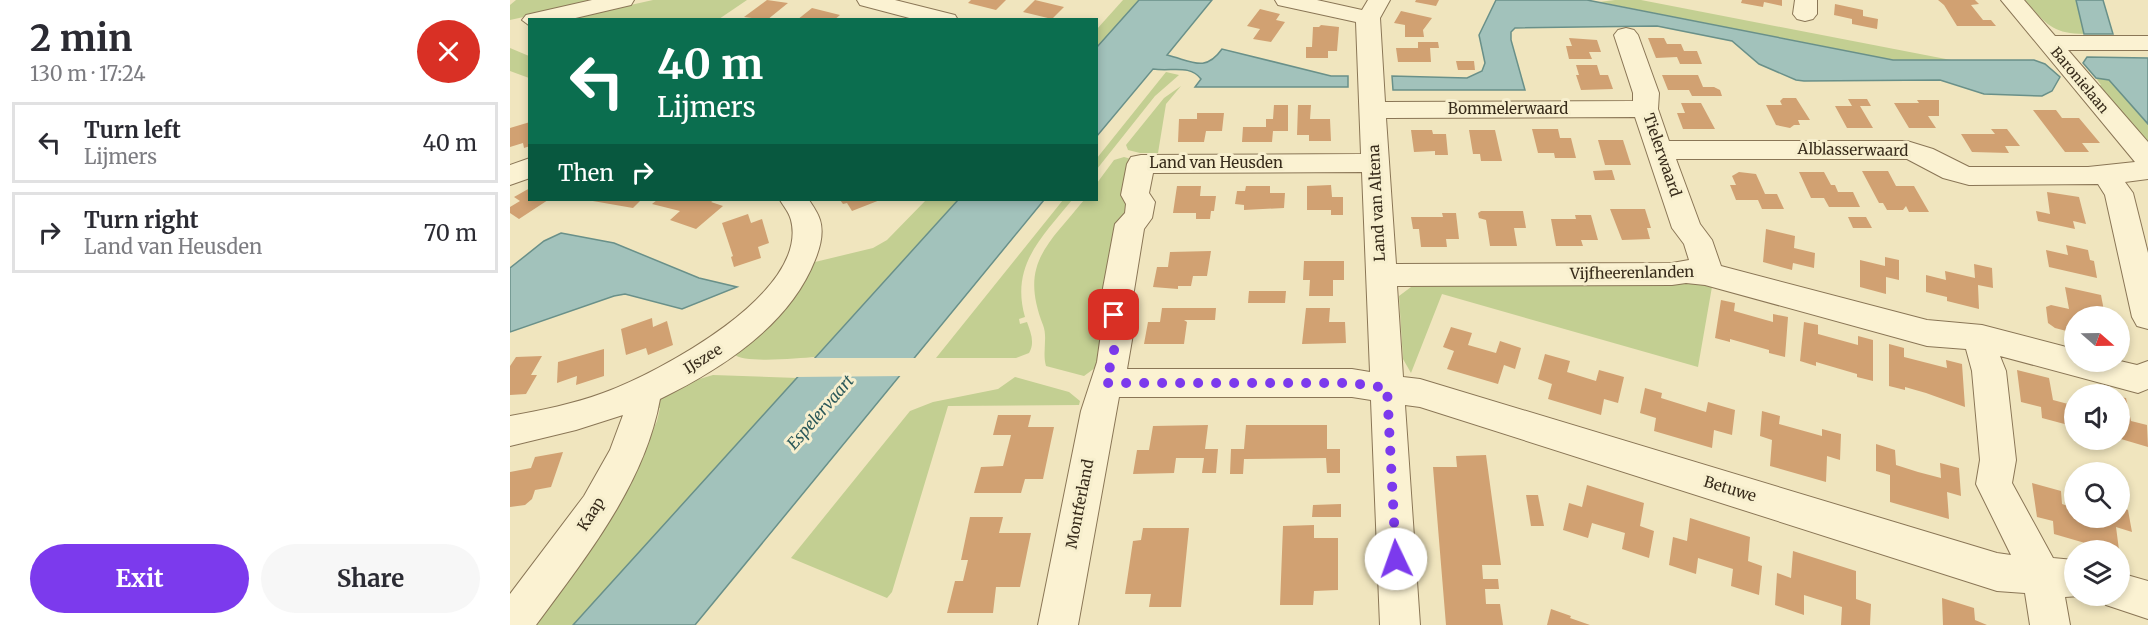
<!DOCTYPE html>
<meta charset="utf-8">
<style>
:root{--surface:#fff;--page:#f7f7f7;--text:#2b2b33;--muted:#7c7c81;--line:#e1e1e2;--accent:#7c3aed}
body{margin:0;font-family:Merriweather,serif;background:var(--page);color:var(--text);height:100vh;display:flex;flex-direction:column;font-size:22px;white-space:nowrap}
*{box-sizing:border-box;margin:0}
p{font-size:20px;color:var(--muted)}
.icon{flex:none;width:33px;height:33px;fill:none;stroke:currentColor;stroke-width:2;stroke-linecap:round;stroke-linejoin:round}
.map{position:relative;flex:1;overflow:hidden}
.panel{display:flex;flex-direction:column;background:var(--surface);width:510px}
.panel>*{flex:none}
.hud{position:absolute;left:18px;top:18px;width:570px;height:183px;border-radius:0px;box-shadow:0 3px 9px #0003;background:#0b6e4f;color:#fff;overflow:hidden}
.needle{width:39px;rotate:110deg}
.tools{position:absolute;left:1554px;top:306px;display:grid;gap:12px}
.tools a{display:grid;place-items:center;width:66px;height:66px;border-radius:50%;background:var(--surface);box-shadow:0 3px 9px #0003;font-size:30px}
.pin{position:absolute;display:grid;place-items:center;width:51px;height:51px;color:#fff;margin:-26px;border-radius:12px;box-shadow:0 3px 9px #0006}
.me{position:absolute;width:66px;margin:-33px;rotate:357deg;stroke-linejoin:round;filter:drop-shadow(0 0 4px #0008)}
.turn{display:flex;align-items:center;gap:21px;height:126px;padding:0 30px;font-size:27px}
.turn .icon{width:78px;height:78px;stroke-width:2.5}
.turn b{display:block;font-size:42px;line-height:51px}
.then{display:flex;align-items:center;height:57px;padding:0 30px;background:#0003;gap:12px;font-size:22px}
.round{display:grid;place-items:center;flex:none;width:63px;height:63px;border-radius:32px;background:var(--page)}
.head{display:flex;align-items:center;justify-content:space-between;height:102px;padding:0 30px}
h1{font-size:36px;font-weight:700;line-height:45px}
.button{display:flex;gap:12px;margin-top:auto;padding:12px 30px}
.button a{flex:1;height:69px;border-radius:36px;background:var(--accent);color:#fff;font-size:24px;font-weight:700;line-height:69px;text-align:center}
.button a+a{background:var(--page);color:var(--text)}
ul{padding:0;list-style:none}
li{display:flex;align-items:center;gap:18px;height:81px;margin:0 12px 9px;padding:0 18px;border:3px solid var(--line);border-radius:0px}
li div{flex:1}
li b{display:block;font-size:22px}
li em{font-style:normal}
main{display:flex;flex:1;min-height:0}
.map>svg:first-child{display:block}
.green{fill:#c3cf92}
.water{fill:#a2c2bb;stroke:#699089;stroke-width:1.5}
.pier{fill:#f0e5be}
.building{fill:#d1a172}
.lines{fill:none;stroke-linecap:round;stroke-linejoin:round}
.minor-casing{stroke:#8a7656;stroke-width:2}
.minor{fill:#fbf2d2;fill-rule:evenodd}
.route{stroke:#7c3aed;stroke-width:10;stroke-dasharray:0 18}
.labels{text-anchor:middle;stroke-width:6;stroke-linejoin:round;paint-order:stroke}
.far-street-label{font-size:14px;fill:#382c1b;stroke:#f7efce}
.street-label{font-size:15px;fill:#382c1b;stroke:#f7efce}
.water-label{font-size:16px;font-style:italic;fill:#2a5859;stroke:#f7efce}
</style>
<main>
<section class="panel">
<div class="head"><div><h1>2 min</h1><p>130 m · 17:24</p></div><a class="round" style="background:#d93025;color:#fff"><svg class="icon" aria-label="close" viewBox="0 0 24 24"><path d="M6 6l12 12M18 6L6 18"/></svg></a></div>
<ul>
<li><svg class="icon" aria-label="left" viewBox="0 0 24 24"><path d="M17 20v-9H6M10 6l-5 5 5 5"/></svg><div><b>Turn left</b><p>Lijmers</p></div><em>40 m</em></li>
<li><svg class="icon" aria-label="right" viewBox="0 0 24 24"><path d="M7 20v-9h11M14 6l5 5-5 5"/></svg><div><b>Turn right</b><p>Land van Heusden</p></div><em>70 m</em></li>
</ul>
<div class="button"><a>Exit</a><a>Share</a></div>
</section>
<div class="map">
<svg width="1638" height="625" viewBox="0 0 1638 625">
<rect width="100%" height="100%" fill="#f0e5be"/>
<!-- green -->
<g class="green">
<polygon points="6,0 91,0 0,20 0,5"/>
<polygon points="143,0 237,0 209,19 53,20"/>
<polygon points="613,0 629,0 587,47 587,29"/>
<polygon points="1105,0 1131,0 1441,60 1383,60 1089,2"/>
<path d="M1515,0H1566L1574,34C1542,34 1535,23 1515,0Z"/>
<polygon points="0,48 19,56 19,78 0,71"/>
<polygon points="656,72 669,75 645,96 587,169 587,158"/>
<polygon points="1586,78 1599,80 1638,124 1638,150 1582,85 1591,85"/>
<polygon points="671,86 656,104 648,153 630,153 618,150 616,145 654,98"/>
<path d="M614,157L625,160L593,326V362L574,376L536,366C532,352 538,338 533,325C509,263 538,245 574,200H586L587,183L604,160Z"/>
<path d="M416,200H448L305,357C289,358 233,364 224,354L301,266L305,262L363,248L377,240Z"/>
<path d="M553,200H562C533,236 500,265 515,317L509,319L510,324L517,322C521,333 525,343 519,353L506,358H426Z"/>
<polygon points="1203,281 1188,367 932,294 901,373 893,359 889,296 901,287 901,282"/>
<polygon points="203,375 288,378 63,625 24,625 121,480 147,421 150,408 144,409 147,399 179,382"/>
<polygon points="505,377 559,392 570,401 569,405 438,406 382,592 377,598 281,558 400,411 423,402 488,389"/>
</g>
<!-- water -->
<g class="water">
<path d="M629,0H702L657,55C682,61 695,73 712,49L821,76H838V87H685L691,79C680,64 661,72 643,69L587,136V47Z"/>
<polygon points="986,0 1077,0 1383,60 1524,60 1535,64 1550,77 1542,91 1532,96 1474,94 1430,80 1294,81 1286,80 1249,64 1222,41 1147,26 1005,28 1001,32 1001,40 1015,90 883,90 882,76 957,78 972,71 975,63 969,35"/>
<polygon points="1566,0 1593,0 1603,34 1574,34"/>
<polygon points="1577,57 1638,58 1638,124 1599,80 1586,78 1573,63"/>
<polygon points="448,200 534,200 185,625 63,625"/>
<polygon points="51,233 104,243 189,278 227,287 172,309 115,294 104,296 0,332 0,268 34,241"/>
</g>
<!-- pier -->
<polygon class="pier" points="301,358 408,358 394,376 285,377"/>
<!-- building -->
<g class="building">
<polygon points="257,0 278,3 257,20 234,17"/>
<polygon points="461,0 496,0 486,10 458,3"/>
<polygon points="525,0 554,7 542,19 513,12"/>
<polygon points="906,0 929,0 926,6 905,2"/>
<polygon points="1232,0 1272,0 1272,6 1254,2 1253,7 1231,3"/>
<polygon points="1428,0 1465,0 1469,4 1461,5 1473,20 1481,20 1486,26 1447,26 1434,5"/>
<polygon points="1325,4 1353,10 1353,16 1368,19 1367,29 1342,24 1342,19 1324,15"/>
<polygon points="302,8 330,15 324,20 287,20"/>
<polygon points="750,9 770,14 766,20 775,22 761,42 743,39 750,29 737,26"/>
<polygon points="891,11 922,18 913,30 914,37 895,37 895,25 884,23"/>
<polygon points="811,25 829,27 827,51 818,51 818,58 796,58 796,47 802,47 803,27 809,27"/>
<polygon points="1059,38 1087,40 1091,52 1079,52 1082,59 1059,59 1056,46 1062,46"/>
<polygon points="1138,38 1154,38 1157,44 1171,44 1174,51 1187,51 1192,64 1170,64 1167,57 1146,58"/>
<polygon points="908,42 928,42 929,48 920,48 921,62 888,62 886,48 908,48"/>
<polygon points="946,61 964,61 965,70 948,70"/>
<polygon points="1066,65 1087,65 1090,75 1098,75 1103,89 1071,90 1066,75 1069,75"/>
<polygon points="1152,75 1188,75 1193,87 1204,87 1210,90 1212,96 1182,96 1179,90 1158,90"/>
<polygon points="1273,98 1286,98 1300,120 1288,120 1290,125 1284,125 1280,128 1266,125 1256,105 1272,105 1270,101"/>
<polygon points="1338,99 1357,99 1361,106 1350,106 1363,128 1337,128 1325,106 1342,106"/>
<polygon points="1407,100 1429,100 1429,116 1418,116 1426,128 1399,128 1384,103 1409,103"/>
<polygon points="1171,103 1191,103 1205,129 1173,129 1167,113 1175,113"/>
<polygon points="764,105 778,105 778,131 763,131 762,142 732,142 733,127 756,127 756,119 763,119"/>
<polygon points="788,105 801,105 800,119 820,119 821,141 799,141 799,135 787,135"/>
<polygon points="1523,110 1546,110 1552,118 1569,118 1590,143 1572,143 1579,152 1555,152"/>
<polygon points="687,113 714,113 712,131 696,131 694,142 668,142 669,119 687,119"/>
<polygon points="20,122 20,146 14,148 13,143 0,147 0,128"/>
<polygon points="1022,129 1048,129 1050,138 1061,138 1066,158 1045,158 1044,153 1028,153"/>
<polygon points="1481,129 1497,129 1510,146 1495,146 1499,153 1462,152 1451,134 1485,134"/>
<polygon points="901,130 922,130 923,134 936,134 938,155 925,155 925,151 904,152"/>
<polygon points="959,130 985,130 992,161 971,161 970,154 963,154"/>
<polygon points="1088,140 1113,140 1121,165 1095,165"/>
<polygon points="1102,170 1105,180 1085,180 1083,171"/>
<polygon points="1352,171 1378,171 1386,186 1404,186 1419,212 1399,212 1396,206 1393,210 1377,210 1373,203 1369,203"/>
<polygon points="1229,172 1246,174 1255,194 1267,194 1274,209 1252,209 1248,200 1226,200 1220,185 1226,185 1222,176"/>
<polygon points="1289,172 1314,172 1321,185 1325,185 1328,192 1343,192 1350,207 1319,207 1314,198 1301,198"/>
<polygon points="821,185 822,197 833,197 833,215 821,215 821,210 797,210 797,186"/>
<polygon points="667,186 691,186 690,196 706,196 704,211 701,211 700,219 686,219 686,213 663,213"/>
<polygon points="736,186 760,186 760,193 775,193 774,208 734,210 734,205 725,204 727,191 735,191"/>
<polygon points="20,188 20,200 38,200 9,219 0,213 0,207 10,201 4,197"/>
<polygon points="1537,192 1569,197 1576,224 1563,221 1565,229 1528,221 1526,211 1540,214"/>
<polygon points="77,200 131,200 123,208"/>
<polygon points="147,200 204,200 201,202 213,206 186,229 160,220 170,211 142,204"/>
<polygon points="330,200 370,200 342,211 337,203 333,204"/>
<polygon points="1100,209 1135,209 1141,228 1137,228 1140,239 1112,240"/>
<polygon points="971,211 1013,211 1016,228 1004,228 1007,246 980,246 976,220 969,218 968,213"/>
<polygon points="932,213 946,213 949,239 936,239 937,247 911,247 909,229 903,229 901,217 933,217"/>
<polygon points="238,214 241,223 252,219 259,243 248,247 251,258 224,267 221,257 223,256 212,223"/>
<polygon points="1065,215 1081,215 1088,240 1071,240 1073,246 1046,246 1041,219 1066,219"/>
<polygon points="1338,217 1356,217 1362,228 1343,228"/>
<polygon points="1256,229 1285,236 1284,248 1305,253 1304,268 1283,263 1282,270 1253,262"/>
<polygon points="1556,245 1578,250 1580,260 1584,261 1587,278 1539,267 1536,250 1558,255"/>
<polygon points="701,251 697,276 683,276 681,286 668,286 668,289 643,287 647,267 658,267 660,252"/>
<polygon points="1375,257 1389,260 1389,280 1376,277 1376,294 1350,287 1350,260 1375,266"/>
<polygon points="794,261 834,261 834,280 823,280 823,296 799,296 800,280 793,280"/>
<polygon points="1464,264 1482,268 1483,288 1468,285 1469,309 1437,301 1437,297 1416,292 1416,275 1436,280 1435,271 1465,278"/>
<polygon points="1555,287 1591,295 1595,316 1564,316 1564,333 1545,328 1538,323 1536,307 1541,305 1559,309"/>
<polygon points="739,291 776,291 775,303 738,303"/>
<polygon points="1211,300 1225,303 1224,311 1263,322 1263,314 1278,317 1275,357 1259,353 1259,350 1220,339 1220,342 1205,338"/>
<polygon points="652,308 706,308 705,320 674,320 677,322 674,344 634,344 638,322 650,322"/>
<polygon points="796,308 820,308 819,322 835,322 836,343 792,344"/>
<polygon points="142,318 143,327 157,321 163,345 138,355 136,348 116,355 111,329"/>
<polygon points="1294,322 1308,325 1308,334 1348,345 1348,336 1363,340 1363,381 1347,377 1347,374 1306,362 1306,366 1290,361"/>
<polygon points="941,327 962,333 958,345 986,353 990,341 1011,348 1005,369 994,365 988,384 937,369 944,351 933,347"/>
<polygon points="1379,344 1394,348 1394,357 1437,368 1436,360 1452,364 1455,407 1416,393 1395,387 1395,390 1379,386"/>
<polygon points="94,349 94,376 66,385 67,376 47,383 48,362"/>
<polygon points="1035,354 1060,361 1057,372 1086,381 1089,370 1114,377 1108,403 1094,399 1091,415 1038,399 1042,384 1028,379"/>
<polygon points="32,356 21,375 27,375 16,394 0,395 0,366 6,357"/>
<polygon points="1507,370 1539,378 1543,400 1558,404 1562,426 1532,418 1531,407 1511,402"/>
<polygon points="1135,388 1152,393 1151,398 1196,412 1198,402 1225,410 1222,435 1204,430 1202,448 1144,431 1146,418 1130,413"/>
<polygon points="1610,397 1616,398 1621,421 1637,425 1638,447 1611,439"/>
<polygon points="1252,411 1270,416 1269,424 1312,436 1312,429 1331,434 1330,460 1317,456 1316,482 1260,466 1262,440 1250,436"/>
<polygon points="488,415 521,415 518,427 544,427 533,479 515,479 511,493 464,493 471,467 493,466 501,435 483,435"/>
<polygon points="698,425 695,449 708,449 706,473 692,473 694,458 666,458 664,473 623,474 627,450 639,450 643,426"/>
<polygon points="736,425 817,425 817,449 830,449 830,473 817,473 816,458 734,459 733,474 720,474 721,449 734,449"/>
<polygon points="1366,444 1385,450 1386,465 1408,472 1431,478 1430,463 1449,468 1451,496 1437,492 1439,519 1380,502 1380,475 1366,471"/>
<polygon points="53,452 41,487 25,490 22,499 15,505 0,507 0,472 21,468 25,457"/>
<polygon points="976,455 991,565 972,565 973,579 988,579 989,589 975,589 976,604 990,604 993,625 936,625 923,467 947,467 946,456"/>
<polygon points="1522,483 1551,491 1552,504 1564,508 1564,518 1610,518 1610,507 1618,510 1622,532 1606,527 1609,550 1599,550 1544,534 1543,521 1527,517"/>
<polygon points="1077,485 1134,503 1130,526 1144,531 1139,558 1112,549 1115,533 1082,523 1078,538 1053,530 1059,503 1072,507"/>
<polygon points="1016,495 1028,495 1034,526 1021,526"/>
<polygon points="831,504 831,517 802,517 803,505"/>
<polygon points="460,517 493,517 489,533 521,533 510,587 486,587 483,613 437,613 445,581 453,581 458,560 451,560"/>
<polygon points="1180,518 1240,537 1238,561 1252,566 1249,595 1221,586 1223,569 1188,558 1186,574 1159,565 1163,537 1177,541"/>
<polygon points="804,525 804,538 828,538 828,590 804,591 803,605 770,605 773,526"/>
<polygon points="633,528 679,528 671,607 639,607 641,594 615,594 623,541 631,540"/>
<polygon points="1283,551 1346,571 1346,599 1361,604 1360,625 1331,625 1332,607 1294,595 1294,615 1265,605 1267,573 1281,578"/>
<polygon points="1432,598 1464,608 1465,620 1477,625 1433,625"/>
<polygon points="1041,609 1061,616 1060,618 1080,625 1037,625"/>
</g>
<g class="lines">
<!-- minor casing -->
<g class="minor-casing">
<g id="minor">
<polygon points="82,0 124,0 121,5 57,20 20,20 20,26 12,20 16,15"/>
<polygon points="347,0 385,0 445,15 448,20 407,20 350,5"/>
<path d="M765,0H807L852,10L858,0H880L870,18L875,102L1123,101V93L1104,35L1108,30L1116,28L1124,30L1128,35L1149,93L1148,109L1159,141H1397L1423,149L1459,167H1578L1625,162L1491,0H1514L1545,36H1638V50H1558L1638,142V179L1615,182L1623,193L1638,253V329L1627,326L1622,317L1595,195L1588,184L1459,185L1433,178L1397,159H1166L1190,224L1202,240L1211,266L1417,320L1472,325L1564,349V362L1610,361L1627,365L1638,361V389L1628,393L1490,356L1496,371L1506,460L1502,483L1543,558L1564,560V596H1570L1555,597L1560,625H1520L1515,593L1487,591L910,407L895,405L910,625H870L861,400L842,397H609L568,625H528L571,411L587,362L591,334L588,315L605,224L615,213L616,204L611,195L617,164L621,157L631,155L851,154L846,22L768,5ZM1125,117L1162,228L1174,244L1179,260L1162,263L886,264L876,118ZM852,172L860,372L842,369H617L623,334L620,315L634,229L642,218L645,202L639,193L643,173ZM1176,283L1195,285L1417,346L1456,349L1462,371L1470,460L1466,484L1501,555L1487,553L910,379L893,377L887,286L1162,285Z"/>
<polygon points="1285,0 1307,0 1307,14 1303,19 1295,21 1287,19 1283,14"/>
<polygon points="20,158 20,178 0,185 0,165"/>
<path d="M270,200H299C303,206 308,213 310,220C314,233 310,248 305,260C279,326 211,369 150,399C135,484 76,557 26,625H0V594L74,496L100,450L113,415L66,430L0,446V416C32,410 63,404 93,393C148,373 300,293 281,220C279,212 274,207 270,200Z"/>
<polygon points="1610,573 1638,581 1638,619 1596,605 1592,596 1610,596"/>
</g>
</g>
<!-- minor -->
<use href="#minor" class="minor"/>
</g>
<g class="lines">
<!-- route -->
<polyline class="route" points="604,315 608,334 596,383 842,383 877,388 886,559"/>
</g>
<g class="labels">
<!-- far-street labels -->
<g class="far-street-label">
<text transform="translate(1570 80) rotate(50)" y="5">Baronielaan</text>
</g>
<!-- street labels -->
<g class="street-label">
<text x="998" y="114">Bommelerwaard</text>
<text transform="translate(1343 150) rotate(1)" y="5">Alblasserwaard</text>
<text transform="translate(1152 155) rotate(71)" y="5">Tielerwaard</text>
<text x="706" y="168">Land van Heusden</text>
<text transform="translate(867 203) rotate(-93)" y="5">Land van Altena</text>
<text transform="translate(1122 273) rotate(-1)" y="5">Vijfheerenlanden</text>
<text transform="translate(193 359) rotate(-32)" y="5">IJszee</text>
<text transform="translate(1220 489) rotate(17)" y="5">Betuwe</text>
<text transform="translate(570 504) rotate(-79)" y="5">Montferland</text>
<text transform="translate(81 514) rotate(-58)" y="5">Kaap</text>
</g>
<!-- water labels -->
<g class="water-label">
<text transform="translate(310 412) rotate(-49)" y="6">Espelervaart</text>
</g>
</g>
</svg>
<div class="tools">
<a><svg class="needle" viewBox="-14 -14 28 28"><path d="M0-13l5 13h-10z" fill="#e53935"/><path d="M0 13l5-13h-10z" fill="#7c7c81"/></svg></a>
<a><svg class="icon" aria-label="sound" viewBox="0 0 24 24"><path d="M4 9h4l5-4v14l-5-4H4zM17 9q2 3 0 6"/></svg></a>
<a><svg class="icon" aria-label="search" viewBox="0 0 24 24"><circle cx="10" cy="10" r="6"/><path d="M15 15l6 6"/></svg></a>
<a><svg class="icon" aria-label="layers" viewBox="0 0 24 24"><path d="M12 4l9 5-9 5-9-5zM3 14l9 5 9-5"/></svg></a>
</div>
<div class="pin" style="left:604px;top:315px;background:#d93025"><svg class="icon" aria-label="arrive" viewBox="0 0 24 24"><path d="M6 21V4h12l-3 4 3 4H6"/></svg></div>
<svg class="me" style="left:886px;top:559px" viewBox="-20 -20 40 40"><circle r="19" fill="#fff"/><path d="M0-13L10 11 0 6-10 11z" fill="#7c3aed"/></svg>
<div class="hud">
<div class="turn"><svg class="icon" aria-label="left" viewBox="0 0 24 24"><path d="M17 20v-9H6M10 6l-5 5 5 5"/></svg><div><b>40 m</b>Lijmers</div></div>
<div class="then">Then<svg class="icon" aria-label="right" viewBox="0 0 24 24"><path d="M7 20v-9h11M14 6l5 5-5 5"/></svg></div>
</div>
</div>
</main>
